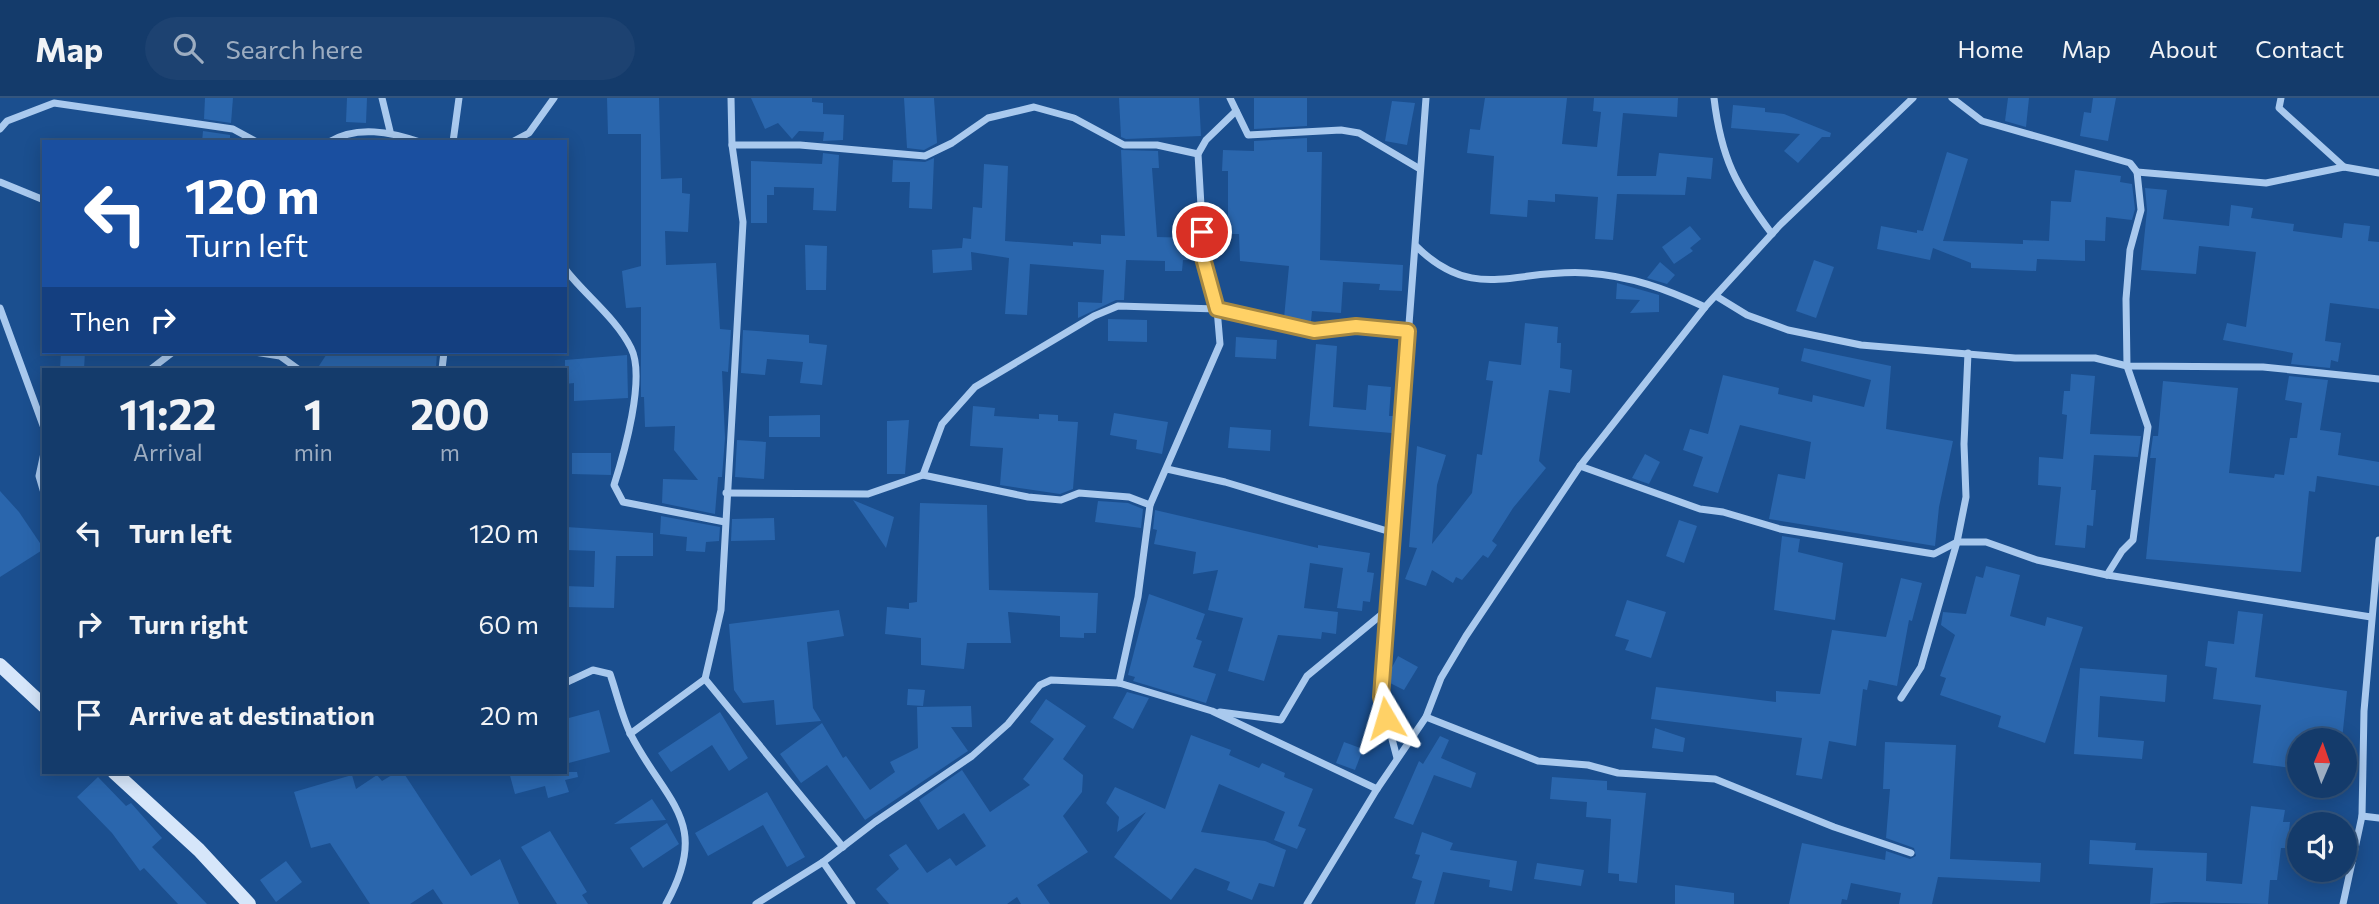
<!DOCTYPE html>
<style>
:root{--surface:#143b6b;--page:#1d4271;--text:#f1f3f6;--muted:#9dadc1;--line:#33557e}
body{margin:0;font-family:Commissioner,sans-serif;background:var(--page);color:var(--text);height:100vh;display:flex;flex-direction:column;font-size:26px;white-space:nowrap}
*{box-sizing:border-box;margin:0}
p{font-size:23px;color:var(--muted)}
.icon{flex:none;width:38px;height:38px;fill:none;stroke:currentColor;stroke-width:2;stroke-linecap:round;stroke-linejoin:round}
.map{position:relative;flex:1;overflow:hidden}
.drawer{position:absolute;left:42px;top:270px;width:525px;height:406px;display:flex;flex-direction:column;background:var(--surface);border-radius:0px;box-shadow:0 4px 18px #0003,0 0 0 2px var(--line)}
.drawer>*{flex:none}
.guide{position:absolute;left:42px;top:42px;width:525px;height:214px;border-radius:0px;box-shadow:0 4px 18px #0003,0 0 0 2px var(--line);background:#1a4fa0;color:#fff;overflow:hidden}
.needle{width:46px;rotate:2deg}
.controls{position:absolute;left:2287px;top:630px;display:grid;gap:14px}
.controls a{display:grid;place-items:center;width:70px;height:70px;border-radius:50%;background:var(--surface);box-shadow:0 4px 18px #0003,0 0 0 2px var(--line);font-size:35px}
.pin{position:absolute;display:grid;place-items:center;width:60px;height:60px;color:#fff;margin:-30px;border:4px solid #fff;border-radius:50%;box-shadow:0 2px 7px #0007}
.me{position:absolute;width:77px;margin:-38px;rotate:353deg;stroke-linejoin:round;filter:drop-shadow(0 0 5px #0008)}
.turn{display:flex;align-items:center;gap:24px;height:147px;padding:0 28px;font-size:32px}
.turn .icon{width:91px;height:91px;stroke-width:2.5}
.turn b{display:block;font-size:49px;line-height:60px}
.then{display:flex;align-items:center;height:66px;padding:0 28px;background:#0003;gap:14px;font-size:26px}
.eta{display:flex;justify-content:space-evenly;align-items:center;height:119px;text-align:center}
.eta b{font-size:42px;font-weight:700;line-height:49px}
ul{padding:0;list-style:none}
li{display:flex;align-items:center;gap:21px;height:91px;padding:0 28px}
li div{flex:1}
li b{display:block;font-size:26px}
li em{font-style:normal}
header{display:flex;align-items:center;gap:42px;box-sizing:border-box;height:98px;padding:0 35px;background:var(--surface);border-bottom:2px solid var(--line)}
header strong{font-size:33px}
nav{display:flex;gap:38px;margin-inline-start:auto;font-size:24px}
.search{width:490px;height:63px;background:var(--page);display:flex;align-items:center;gap:18px;box-sizing:border-box;padding:0 24px;border-radius:38px;color:var(--muted);font-size:26px}
.map>svg:first-child{display:block}
.building{fill:#2a66ad}
.lines{fill:none;stroke-linecap:round;stroke-linejoin:round}
.street{stroke:#a9c9ee;stroke-width:7}
.secondary{stroke:#d6e6fa;stroke-width:14}
.route-casing{stroke:#a68842;stroke-width:18}
.route{stroke:#ffd166;stroke-width:12}
</style>
<header>
<strong>Map</strong>
<div class="search"><svg class="icon" aria-label="search" viewBox="0 0 24 24"><circle cx="10" cy="10" r="6"/><path d="M15 15l6 6"/></svg>Search here</div>
<nav><a>Home</a><a>Map</a><a>About</a><a>Contact</a></nav>
</header>
<div class="map">
<svg width="2379" height="806" viewBox="0 0 2379 806">
<rect width="100%" height="100%" fill="#1b4f8f"/>
<!-- building -->
<g class="building">
<polygon points="205,0 233,0 231,25 204,21"/>
<polygon points="347,0 367,0 366,25 346,24"/>
<polygon points="607,0 659,0 661,81 682,80 682,95 690,96 688,134 665,133 666,167 716,165 720,231 731,232 728,274 722,273 725,340 722,379 718,379 715,416 662,405 663,381 698,382 674,352 675,328 645,329 644,299 641,299 641,209 626,210 622,173 641,168 641,36 608,36"/>
<polygon points="751,0 812,0 812,4 823,5 823,16 844,17 843,42 823,43 824,34 799,33 792,41 778,25 765,31"/>
<polygon points="904,0 934,0 937,45 924,52 907,50"/>
<polygon points="1119,0 1199,0 1201,38 1126,41 1121,39"/>
<polygon points="1254,0 1307,0 1307,28 1254,31"/>
<polygon points="1485,0 1567,0 1562,46 1597,49 1601,14 1593,13 1594,0 1678,0 1677,19 1623,15 1617,78 1656,78 1659,55 1713,60 1711,81 1687,79 1685,97 1617,96 1613,142 1595,141 1598,99 1555,96 1555,104 1528,102 1527,119 1490,116 1494,58 1467,55 1470,31 1480,32"/>
<polygon points="2008,0 2029,0 2026,29 2005,23"/>
<polygon points="2093,0 2116,0 2108,43 2080,38 2084,14 2091,15"/>
<polygon points="1392,3 1415,5 1407,47 1385,43"/>
<polygon points="1733,7 1765,10 1765,14 1784,16 1831,35 1830,39 1822,39 1798,65 1784,53 1800,36 1731,30"/>
<polygon points="203,33 230,37 230,44 202,44"/>
<polygon points="1307,40 1307,54 1322,54 1320,162 1403,167 1402,193 1379,192 1380,186 1343,184 1341,215 1312,213 1311,223 1284,220 1289,168 1240,163 1239,136 1228,136 1228,73 1222,73 1223,52 1254,53 1254,43"/>
<polygon points="1121,52 1158,53 1159,70 1152,70 1157,139 1195,140 1195,162 1183,162 1182,173 1165,173 1165,163 1126,162 1124,202 1116,202 1078,220 1078,204 1102,205 1104,172 1030,166 1027,217 1005,216 1009,160 971,154 972,172 933,175 932,152 962,150 963,140 971,141 973,109 982,110 984,66 1008,68 1005,143 1073,148 1073,144 1101,146 1101,137 1125,138"/>
<polygon points="1947,54 1968,61 1943,143 2023,146 2023,142 2049,143 2051,103 2071,104 2075,72 2121,78 2120,84 2132,86 2135,111 2132,122 2106,119 2105,143 2085,142 2085,163 2037,161 2036,173 1971,170 1971,165 1933,150 1930,162 1877,151 1881,128 1917,135 1917,132 1923,133"/>
<polygon points="823,55 839,57 836,113 813,112 814,90 774,89 774,97 767,97 767,125 751,125 751,63 822,66"/>
<polygon points="934,60 932,111 909,110 910,84 892,84 893,62 925,64"/>
<polygon points="2145,90 2167,92 2163,121 2229,128 2231,107 2253,110 2251,120 2294,126 2293,133 2342,140 2344,125 2370,128 2368,143 2379,144 2379,211 2330,205 2325,243 2341,245 2338,264 2331,262 2330,270 2291,266 2293,255 2223,242 2227,225 2246,229 2256,154 2199,148 2196,176 2141,172 2147,112"/>
<polygon points="1690,128 1701,141 1690,150 1693,153 1674,166 1662,149"/>
<polygon points="805,147 827,148 826,192 806,192"/>
<polygon points="1814,162 1834,169 1816,220 1796,213"/>
<polygon points="1660,164 1675,177 1667,186 1647,180"/>
<polygon points="1617,185 1659,197 1659,214 1630,215 1640,202 1616,201"/>
<polygon points="1108,221 1147,222 1147,244 1108,243"/>
<polygon points="1525,225 1558,229 1557,245 1561,245 1560,270 1572,272 1570,295 1549,292 1539,363 1546,370 1513,410 1492,443 1497,447 1488,460 1483,457 1462,482 1456,479 1453,485 1432,472 1426,488 1405,481 1417,450 1409,449 1417,348 1446,357 1437,387 1432,446 1472,395 1477,356 1482,357 1493,283 1486,282 1489,263 1521,267"/>
<polygon points="743,232 809,237 809,245 827,247 822,287 800,285 803,264 767,261 765,277 741,275"/>
<polygon points="1236,239 1277,242 1276,261 1235,259"/>
<polygon points="1316,246 1337,248 1333,309 1366,312 1368,287 1391,289 1389,318 1394,318 1392,335 1309,328"/>
<polygon points="1804,250 1891,268 1886,331 1953,343 1939,409 1935,448 1769,421 1778,376 1805,381 1811,344 1740,327 1718,395 1693,388 1703,359 1683,352 1690,331 1708,336 1723,277 1779,290 1778,296 1812,304 1813,297 1864,309 1871,282 1801,263"/>
<polygon points="61,254 85,254 84,271 60,271"/>
<polygon points="328,254 437,254 436,271 317,271"/>
<polygon points="627,257 628,300 574,303 574,285 565,286 565,262"/>
<polygon points="2071,276 2095,278 2090,336 2141,338 2138,359 2094,357 2091,392 2096,392 2093,428 2087,427 2085,450 2055,447 2061,389 2038,387 2039,359 2063,361 2067,317 2062,316 2064,293 2070,293"/>
<polygon points="2289,278 2328,282 2320,332 2341,335 2338,357 2379,364 2379,388 2317,378 2315,394 2309,393 2301,474 2146,461 2156,360 2150,360 2153,338 2158,338 2163,283 2238,290 2229,375 2274,380 2275,376 2284,377 2290,340 2297,340 2302,305 2285,302"/>
<polygon points="973,308 995,310 994,318 1039,321 1039,316 1058,317 1058,323 1078,324 1073,391 1060,396 1000,387 1003,350 970,348"/>
<polygon points="1114,315 1168,324 1162,356 1136,351 1137,342 1110,337"/>
<polygon points="820,317 820,339 769,339 769,318"/>
<polygon points="909,322 905,376 887,376 887,323"/>
<polygon points="1230,329 1271,332 1270,353 1228,350"/>
<polygon points="737,342 766,344 764,381 735,379"/>
<polygon points="572,355 611,355 611,377 572,376"/>
<polygon points="1645,356 1660,364 1649,386 1632,380"/>
<polygon points="0,393 19,414 44,451 0,479"/>
<polygon points="853,402 894,419 886,450"/>
<polygon points="1098,403 1128,405 1143,411 1141,430 1095,424"/>
<polygon points="920,405 987,407 989,492 1098,495 1096,535 1084,535 1084,540 1060,539 1060,518 1008,514 1011,545 967,545 964,571 921,567 921,540 885,536 887,509 909,511 909,505 917,504"/>
<polygon points="1155,412 1318,450 1318,447 1370,455 1367,474 1374,475 1370,504 1363,503 1362,513 1337,510 1343,470 1310,465 1304,510 1338,514 1336,536 1322,534 1321,541 1278,537 1264,583 1228,573 1243,520 1208,512 1218,472 1193,476 1196,454 1154,446 1157,432 1153,431"/>
<polygon points="661,418 720,429 719,443 706,444 705,454 686,453 687,439 660,436"/>
<polygon points="774,420 775,442 731,443 732,421"/>
<polygon points="1679,422 1697,428 1684,465 1666,458"/>
<polygon points="567,429 653,435 653,458 616,458 614,510 565,509 565,488 594,489 595,453 566,452"/>
<polygon points="1782,438 1800,441 1798,454 1843,465 1835,522 1774,512"/>
<polygon points="1986,468 2020,477 2010,518 2045,528 2047,519 2083,529 2045,645 1998,629 2001,618 1940,597 1946,580 1940,578 1955,537 1941,527 1943,514 1966,516 1976,478 1983,480"/>
<polygon points="1901,480 1922,485 1912,523 1909,522 1897,588 1869,582 1867,592 1863,591 1856,648 1829,643 1822,681 1796,677 1802,640 1651,621 1656,589 1776,604 1776,593 1820,596 1832,532 1886,539"/>
<polygon points="1149,496 1205,516 1196,541 1202,543 1193,569 1216,576 1206,605 1133,583 1135,579 1128,577"/>
<polygon points="1627,502 1666,514 1651,560 1625,552 1629,542 1615,538"/>
<polygon points="839,512 844,538 807,544 813,610 821,623 776,627 774,602 743,605 734,592 729,526"/>
<polygon points="2238,513 2263,516 2255,579 2347,593 2342,642 2300,642 2300,671 2253,665 2261,607 2213,601 2217,570 2205,568 2208,543 2234,546"/>
<polygon points="1398,558 1418,569 1404,592 1388,584 1389,575"/>
<polygon points="2080,570 2167,577 2165,604 2100,598 2098,639 2144,643 2142,661 2074,656"/>
<polygon points="908,591 925,592 923,608 907,607"/>
<polygon points="1127,594 1149,600 1133,631 1113,620"/>
<polygon points="1046,601 1086,628 1063,661 1083,677 1082,694 1063,718 1088,754 1037,787 1050,806 1021,806 1017,799 1007,806 889,806 876,791 899,771 889,757 906,746 927,775 950,760 956,768 986,748 964,715 938,732 919,702 962,672 990,714 1030,687 1023,681 1054,641 1030,624"/>
<polygon points="971,608 972,629 951,629 968,653 865,722 827,667 801,685 780,656 822,625 843,660 846,658 870,692 895,674 890,664 918,650 917,609"/>
<polygon points="599,612 610,654 565,666 565,621"/>
<polygon points="720,614 748,660 729,673 712,647 671,674 658,655"/>
<polygon points="1655,630 1685,640 1683,654 1652,650"/>
<polygon points="1191,637 1231,652 1229,657 1259,670 1262,665 1285,675 1284,679 1313,691 1298,728 1306,731 1297,751 1274,742 1285,714 1219,686 1201,734 1265,743 1286,752 1274,789 1259,785 1252,802 1227,792 1230,784 1195,770 1171,802 1114,759 1146,714 1117,734 1119,719 1106,705 1115,689 1165,711"/>
<polygon points="1440,638 1449,642 1441,660 1476,675 1471,690 1434,677 1413,727 1394,720 1419,663 1423,666"/>
<polygon points="1344,644 1363,651 1355,672 1336,665"/>
<polygon points="1885,644 1956,647 1950,761 2041,765 2040,784 1938,779 1932,806 1899,806 1901,795 1851,785 1847,802 1842,801 1841,806 1789,806 1802,745 1885,762 1886,753 1910,761 1916,758 1914,750 1886,740 1890,691 1883,691"/>
<polygon points="397,674 403,674 471,778 500,761 519,806 443,806 433,791 410,806 370,806 330,745 311,750 294,694 352,677 356,691 377,677 382,683"/>
<polygon points="509,674 577,674 578,679 565,682 569,694 548,700 545,688 515,696"/>
<polygon points="98,679 126,708 131,705 162,740 152,749 207,806 178,806 144,770 140,773 112,735 77,699"/>
<polygon points="1552,679 1607,683 1607,692 1646,695 1637,785 1619,783 1619,776 1608,775 1611,721 1586,719 1587,704 1550,701"/>
<polygon points="767,694 805,759 787,769 763,727 708,758 695,735"/>
<polygon points="652,701 666,722 614,726"/>
<polygon points="2251,708 2285,712 2283,724 2290,724 2287,750 2281,750 2277,782 2270,782 2268,806 2175,804 2150,806 2153,770 2089,766 2090,742 2136,745 2135,752 2207,755 2206,783 2242,786"/>
<polygon points="667,725 679,746 643,770 630,750"/>
<polygon points="550,733 587,794 582,797 588,806 557,806 521,749"/>
<polygon points="1422,734 1453,745 1450,752 1517,763 1512,793 1489,789 1490,782 1443,774 1434,806 1415,806 1422,783 1412,780 1420,757 1415,756"/>
<polygon points="286,763 302,784 276,804 260,782"/>
<polygon points="1537,765 1584,772 1581,788 1534,781"/>
<polygon points="1675,787 1734,795 1734,806 1675,806"/>
</g>
<g class="lines">
<!-- street -->
<g class="street">
<polyline points="382,0 390,33"/>
<polyline points="731,0 732,47 743,124 721,512 705,581 843,749"/>
<polyline points="1230,0 1248,37 1341,32 1359,35 1420,71"/>
<path d="M1714,0C1721,60 1736,88 1772,136"/>
<polyline points="1952,0 1982,23 2130,65 2137,74 2141,112 2130,152 2126,201 2127,268 2148,329 2133,442 2122,453 2107,477"/>
<polyline points="2281,0 2279,10 2344,69"/>
<polyline points="0,31 7,23 54,5 233,31 257,44"/>
<path d="M329,44C357,27 391,34 420,44"/>
<polyline points="453,44 459,0"/>
<polyline points="512,44 529,35 554,0"/>
<polyline points="732,47 800,47 925,58 952,45 988,20 1034,9 1074,20 1124,47 1157,47 1198,56"/>
<polyline points="2137,74 2266,85 2344,69 2379,75"/>
<polyline points="0,84 44,102"/>
<path d="M1416,148C1474,206 1516,170 1587,175C1631,178 1666,191 1705,209"/>
<path d="M565,171C585,197 616,220 631,250C646,279 624,356 614,387L623,404L725,424"/>
<polyline points="1716,198 1747,217 1788,232 1861,247 2015,260 2095,260 2127,268 2263,269 2379,281"/>
<polyline points="0,210 44,330"/>
<polyline points="254,254 280,258 298,271"/>
<polyline points="151,271 173,254"/>
<polyline points="442,271 444,254"/>
<polyline points="44,355 39,378 44,395"/>
<polyline points="1580,368 1700,411 1723,414 1780,431 1934,456 1957,444 1986,444 2037,462 2107,477 2371,519"/>
<polyline points="1167,371 1225,384 1394,435"/>
<polyline points="923,377 942,326 975,289 1094,218 1118,208 1217,211 1314,233 1356,228 1408,233"/>
<polyline points="726,395 868,396 923,377 1028,399 1061,402 1079,395 1129,399 1150,407"/>
<path d="M565,585L593,572L610,576C617,596 622,619 631,637C666,705 712,724 666,806"/>
<polyline points="1119,585 1138,499 1150,407 1220,246 1217,211 1204,160 1198,56 1206,42 1236,13"/>
<polyline points="1901,600 1921,569 1957,444 1966,399 1964,346 1968,255"/>
<polyline points="1220,614 1281,622 1307,578 1387,512"/>
<polyline points="1426,619 1538,663 1588,667 1618,675 1715,681 1834,729 1911,755"/>
<polyline points="630,636 705,581"/>
<polyline points="1397,660 1381,599 1426,0"/>
<polyline points="2362,718 2379,720"/>
<polyline points="823,764 852,806"/>
<polyline points="756,806 823,764 875,724 972,658 1008,626 1040,587 1051,582 1119,585 1212,613 1377,691"/>
<polyline points="1307,806 1377,691 1426,619 1441,580 1466,538 1580,368 1705,209 1780,127 1913,0"/>
<polyline points="2343,806 2362,718 2364,613 2379,442"/>
</g>
<!-- secondary -->
<g class="secondary">
<polyline points="0,567 44,608"/>
<polyline points="114,674 199,752 249,806"/>
</g>
</g>
<g class="lines">
<!-- route casing -->
<g class="route-casing">
<polyline id="route" points="1202,134 1203,160 1217,211 1314,233 1356,228 1408,233 1381,599 1386,620"/>
</g>
<!-- route -->
<use href="#route" class="route"/>
</g>
</svg>
<div class="controls">
<a><svg class="needle" viewBox="-14 -14 28 28"><path d="M0-13l5 13h-10z" fill="#e53935"/><path d="M0 13l5-13h-10z" fill="#9dadc1"/></svg></a>
<a><svg class="icon" aria-label="sound" viewBox="0 0 24 24"><path d="M4 9h4l5-4v14l-5-4H4zM17 9q2 3 0 6"/></svg></a>
</div>
<div class="pin" style="left:1202px;top:134px;background:#d93025"><svg class="icon" aria-label="arrive" viewBox="0 0 24 24"><path d="M6 21V4h12l-3 4 3 4H6"/></svg></div>
<svg class="me" style="left:1386px;top:620px" viewBox="-20 -20 40 40"><path d="M0-17L14 15 0 8-14 15z" fill="#ffd166" stroke="#fff" stroke-width="4"/></svg>
<div class="guide">
<div class="turn"><svg class="icon" aria-label="left" viewBox="0 0 24 24"><path d="M17 20v-9H6M10 6l-5 5 5 5"/></svg><div><b>120 m</b>Turn left</div></div>
<div class="then">Then<svg class="icon" aria-label="right" viewBox="0 0 24 24"><path d="M7 20v-9h11M14 6l5 5-5 5"/></svg></div>
</div>
<section class="drawer">
<div class="eta">
<div><b>11:22</b><p>Arrival</p></div>
<div><b>1</b><p>min</p></div>
<div><b>200</b><p>m</p></div>
</div>
<ul>
<li><svg class="icon" aria-label="left" viewBox="0 0 24 24"><path d="M17 20v-9H6M10 6l-5 5 5 5"/></svg><div><b>Turn left</b></div><em>120 m</em></li>
<li><svg class="icon" aria-label="right" viewBox="0 0 24 24"><path d="M7 20v-9h11M14 6l5 5-5 5"/></svg><div><b>Turn right</b></div><em>60 m</em></li>
<li><svg class="icon" aria-label="arrive" viewBox="0 0 24 24"><path d="M6 21V4h12l-3 4 3 4H6"/></svg><div><b>Arrive at destination</b></div><em>20 m</em></li>
</ul>
</section>
</div>
